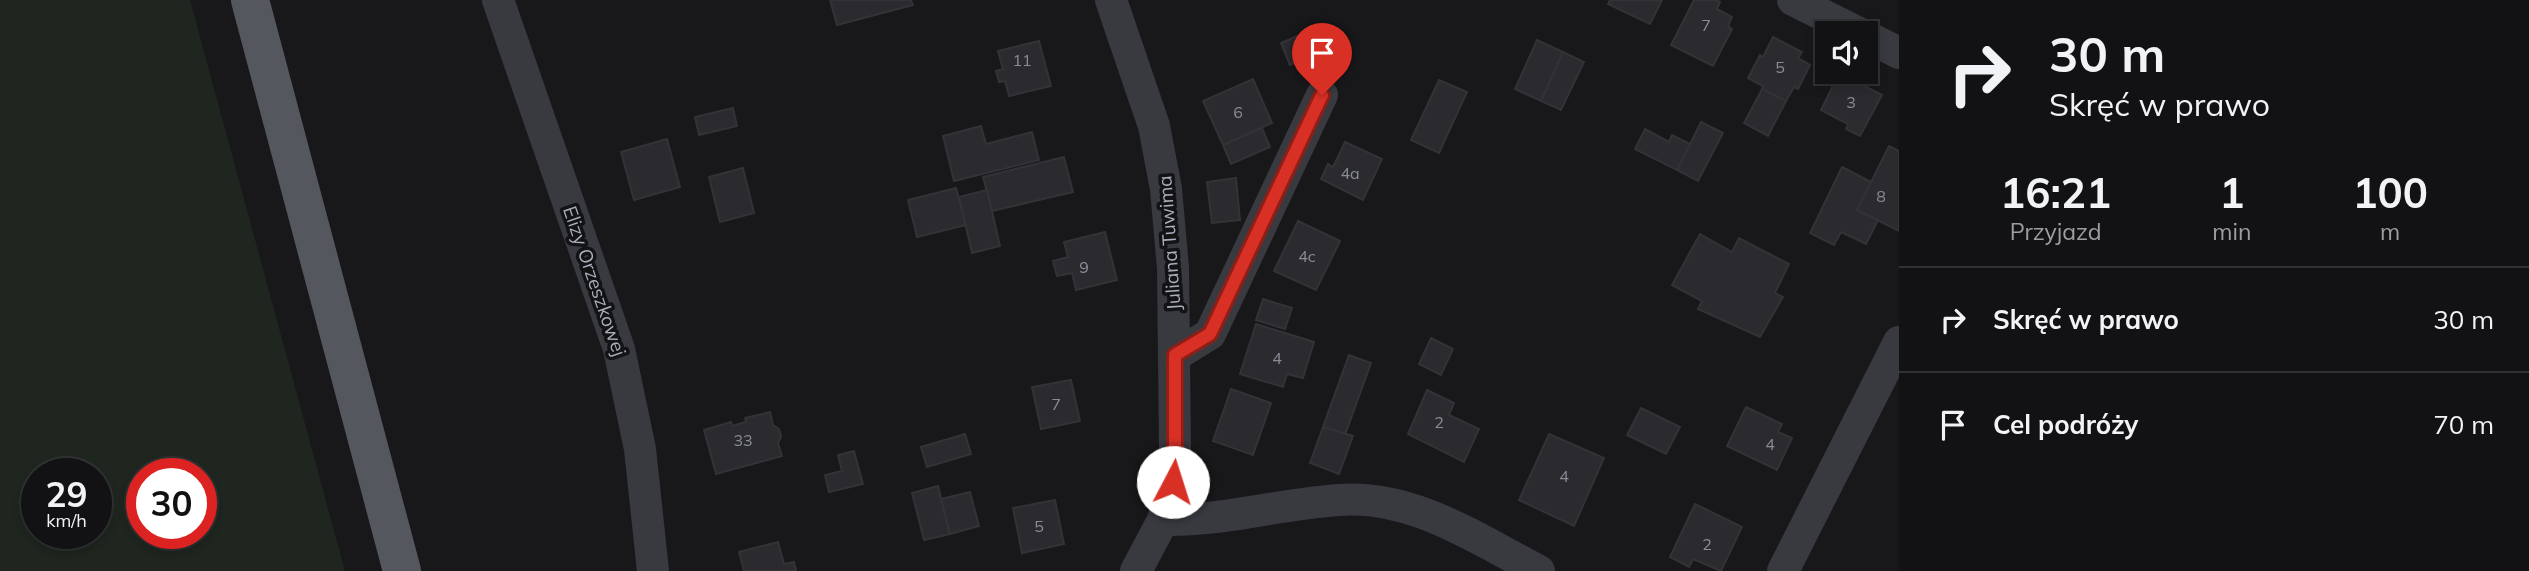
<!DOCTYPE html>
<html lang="pl">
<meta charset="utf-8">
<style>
:root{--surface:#121214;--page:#1b1b1d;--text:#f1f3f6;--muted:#9c9ea0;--line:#313234}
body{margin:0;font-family:Mulish,sans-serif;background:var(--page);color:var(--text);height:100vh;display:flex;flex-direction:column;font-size:26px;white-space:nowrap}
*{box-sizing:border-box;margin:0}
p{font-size:23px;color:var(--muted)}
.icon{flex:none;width:38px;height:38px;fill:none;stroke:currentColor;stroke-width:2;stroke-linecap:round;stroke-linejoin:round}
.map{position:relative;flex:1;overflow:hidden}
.drawer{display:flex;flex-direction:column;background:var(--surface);width:630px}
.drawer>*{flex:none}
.guide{background:#121214;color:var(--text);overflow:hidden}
.controls{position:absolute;left:1815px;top:21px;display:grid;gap:14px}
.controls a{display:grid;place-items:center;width:63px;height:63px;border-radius:0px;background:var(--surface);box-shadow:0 4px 10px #0003,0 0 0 2px var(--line);font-size:35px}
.speed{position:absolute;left:21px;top:458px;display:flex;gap:14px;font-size:35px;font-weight:700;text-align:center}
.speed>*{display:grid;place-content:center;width:91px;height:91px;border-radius:50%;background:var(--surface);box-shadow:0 4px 10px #0003,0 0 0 2px var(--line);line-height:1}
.speed small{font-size:18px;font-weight:400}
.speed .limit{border:10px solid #d22;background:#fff;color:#111}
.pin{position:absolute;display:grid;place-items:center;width:60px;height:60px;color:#fff;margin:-72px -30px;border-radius:50% 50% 50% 0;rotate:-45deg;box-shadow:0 0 7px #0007}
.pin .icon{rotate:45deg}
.me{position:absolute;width:77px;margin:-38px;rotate:5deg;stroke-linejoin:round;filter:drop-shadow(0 0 5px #0008)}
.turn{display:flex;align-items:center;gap:24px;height:147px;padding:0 35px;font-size:32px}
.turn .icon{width:91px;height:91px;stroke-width:2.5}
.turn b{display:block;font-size:49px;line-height:60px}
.eta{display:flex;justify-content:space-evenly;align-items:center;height:119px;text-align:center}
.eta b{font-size:42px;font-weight:700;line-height:49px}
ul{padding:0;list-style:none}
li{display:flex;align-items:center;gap:21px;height:105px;padding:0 35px;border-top:2px solid var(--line)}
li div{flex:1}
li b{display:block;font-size:26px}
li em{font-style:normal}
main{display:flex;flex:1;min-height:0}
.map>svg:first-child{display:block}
.green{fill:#1e261f;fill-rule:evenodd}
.building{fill:#2b2b2f;stroke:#323237;stroke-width:2}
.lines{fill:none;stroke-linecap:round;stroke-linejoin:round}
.minor{stroke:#393a40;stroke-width:32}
.major{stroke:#55575f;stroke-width:38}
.route-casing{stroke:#8d1f18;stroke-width:18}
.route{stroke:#d93025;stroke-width:12}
.labels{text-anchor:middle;stroke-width:7;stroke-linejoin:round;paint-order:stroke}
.number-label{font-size:16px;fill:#8a8d97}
.street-label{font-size:19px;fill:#aaafbb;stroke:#131316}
</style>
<main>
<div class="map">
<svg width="1899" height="571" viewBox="0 0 1899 571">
<rect width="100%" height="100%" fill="#18181b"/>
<!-- green -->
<path class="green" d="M0,0H190L345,571H0ZM37,474H96V534H37ZM142,474H201V534H142Z"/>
<!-- building -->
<g class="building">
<polygon points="830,0 911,0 913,5 837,25"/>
<polygon points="1610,0 1662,0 1650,24 1608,4"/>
<polygon points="1694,0 1716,0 1720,2 1717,9 1732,17 1728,26 1732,29 1713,66 1671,45"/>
<polygon points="1323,25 1332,46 1290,65 1281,43"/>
<polygon points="1773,37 1802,52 1798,58 1810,65 1798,89 1794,87 1786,101 1762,89 1763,86 1748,78 1760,55 1763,57"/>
<polygon points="1537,40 1563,52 1541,101 1515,89"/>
<polygon points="1039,41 1051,86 1009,96 1005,81 999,82 996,71 1003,69 998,51"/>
<polygon points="1563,52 1584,62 1561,110 1541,101"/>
<polygon points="1839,73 1882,95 1860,136 1846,129 1848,124 1821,110"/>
<polygon points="1253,79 1272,123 1223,145 1203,101"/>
<polygon points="1439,80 1467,92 1439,153 1411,140"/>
<polygon points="1762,89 1786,101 1768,136 1744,123"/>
<polygon points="733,108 737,126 699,135 695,117"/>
<polygon points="1701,122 1723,133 1698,181 1677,170"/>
<polygon points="981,126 986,144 1032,132 1039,160 954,181 943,136"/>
<polygon points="1262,128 1270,147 1231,164 1223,145"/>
<polygon points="1645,129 1669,142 1672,135 1690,144 1677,170 1635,149"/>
<polygon points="667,139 680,187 634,200 621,152"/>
<polygon points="1345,142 1382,159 1363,200 1321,179 1328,164 1333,167"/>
<polygon points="1889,146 1899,151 1899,231 1857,210"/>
<polygon points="1064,157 1073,192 992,211 983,177"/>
<polygon points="1842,167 1871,182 1857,210 1878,220 1866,244 1841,232 1834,245 1810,233"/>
<polygon points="743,168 754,213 720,222 709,177"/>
<polygon points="1236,178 1240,220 1212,223 1207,182"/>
<polygon points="956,188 966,225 917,237 908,200"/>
<polygon points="987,190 1000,246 972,253 959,197"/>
<polygon points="1298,221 1340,241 1316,290 1274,271"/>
<polygon points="1105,232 1117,280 1076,290 1072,273 1057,276 1053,261 1068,257 1064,242"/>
<polygon points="1700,234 1732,252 1739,238 1789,264 1775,293 1783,297 1760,337 1698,309 1702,301 1672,285"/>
<polygon points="1263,299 1292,308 1285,329 1256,320"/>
<polygon points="1256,324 1314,342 1303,378 1287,374 1283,387 1240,374"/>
<polygon points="1431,338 1453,349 1441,375 1419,364"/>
<polygon points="1349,355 1371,363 1345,435 1323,427"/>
<polygon points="1071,380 1080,421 1041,429 1032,387"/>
<polygon points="1231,389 1271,403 1253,455 1213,441"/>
<polygon points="1427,390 1454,403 1449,415 1479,429 1464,462 1408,434"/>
<polygon points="1746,407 1782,424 1778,432 1792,438 1777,470 1727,446"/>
<polygon points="1641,408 1680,427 1666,454 1627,435"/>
<polygon points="770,412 773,425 779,429 781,437 778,443 782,456 716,474 704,430 731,422 732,426 746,422 745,418"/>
<polygon points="1323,427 1353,436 1339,474 1310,463"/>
<polygon points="965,434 971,454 927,467 921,447"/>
<polygon points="1549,434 1604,458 1574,526 1519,500"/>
<polygon points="854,451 863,484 829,492 825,475 842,471 838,455"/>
<polygon points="938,486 950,534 924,540 912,493"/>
<polygon points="970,492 979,526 950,534 941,499"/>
<polygon points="1055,500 1064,544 1022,553 1013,508"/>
<polygon points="1695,504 1742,527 1721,571 1693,559 1689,567 1670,557"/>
<polygon points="778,542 784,564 794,562 796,571 744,571 739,552"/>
</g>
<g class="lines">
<!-- minor -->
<g class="minor">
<polyline points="498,0 619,349 640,449 653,571"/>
<polyline points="1111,0 1154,126 1166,189 1173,268 1175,449 1173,482 1163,520 1136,571"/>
<polyline points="1793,0 1859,33"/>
<polyline points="1866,36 1899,53"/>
<polyline points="1176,355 1210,334 1322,95"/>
<path d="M1163,520C1225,521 1279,504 1339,500C1412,494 1477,539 1539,571"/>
<polyline points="1783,571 1899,342"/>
</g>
<!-- major -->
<polyline class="major" points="250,0 402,571"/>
</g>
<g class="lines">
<!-- route casing -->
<g class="route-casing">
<polyline id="route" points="1173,482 1175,449 1175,355 1210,334 1322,95"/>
</g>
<!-- route -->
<use href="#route" class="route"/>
</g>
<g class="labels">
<!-- number labels -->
<g class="number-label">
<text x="1706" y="31">7</text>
<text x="1022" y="66">11</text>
<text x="1780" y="73">5</text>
<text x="1851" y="108">3</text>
<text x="1238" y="118">6</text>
<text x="1350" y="179">4a</text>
<text x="1881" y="202">8</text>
<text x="1307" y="262">4c</text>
<text x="1084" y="273">9</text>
<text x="1277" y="364">4</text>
<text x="1056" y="410">7</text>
<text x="1439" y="428">2</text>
<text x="743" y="446">33</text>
<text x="1770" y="450">4</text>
<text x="1564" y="482">4</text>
<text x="1039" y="532">5</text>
<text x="1707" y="550">2</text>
</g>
<!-- street labels -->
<g class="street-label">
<text transform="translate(1169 243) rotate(-94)" y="7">Juliana Tuwima</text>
<text transform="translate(595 281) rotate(71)" y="7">Elizy Orzeszkowej</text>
</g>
</g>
</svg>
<div class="controls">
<a><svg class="icon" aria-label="sound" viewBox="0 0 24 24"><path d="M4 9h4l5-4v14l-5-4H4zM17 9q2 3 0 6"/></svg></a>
</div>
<div class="speed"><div>29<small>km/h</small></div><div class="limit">30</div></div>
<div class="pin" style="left:1322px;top:95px;background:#d93025"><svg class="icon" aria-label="arrive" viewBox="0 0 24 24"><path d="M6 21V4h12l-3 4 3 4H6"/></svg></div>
<svg class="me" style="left:1173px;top:482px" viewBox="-20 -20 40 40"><circle r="19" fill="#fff"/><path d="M0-13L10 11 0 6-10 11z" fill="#d93025"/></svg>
</div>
<section class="drawer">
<div class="guide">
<div class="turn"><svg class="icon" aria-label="right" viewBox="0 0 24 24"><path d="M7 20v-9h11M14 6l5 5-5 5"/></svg><div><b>30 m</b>Skręć w prawo</div></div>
</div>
<div class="eta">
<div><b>16:21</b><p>Przyjazd</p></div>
<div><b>1</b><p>min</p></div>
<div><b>100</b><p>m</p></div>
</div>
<ul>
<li><svg class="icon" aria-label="right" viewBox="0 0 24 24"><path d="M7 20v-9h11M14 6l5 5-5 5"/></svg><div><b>Skręć w prawo</b></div><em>30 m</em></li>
<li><svg class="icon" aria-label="arrive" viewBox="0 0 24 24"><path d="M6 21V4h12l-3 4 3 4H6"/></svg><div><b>Cel podróży</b></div><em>70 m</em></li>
</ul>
</section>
</main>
